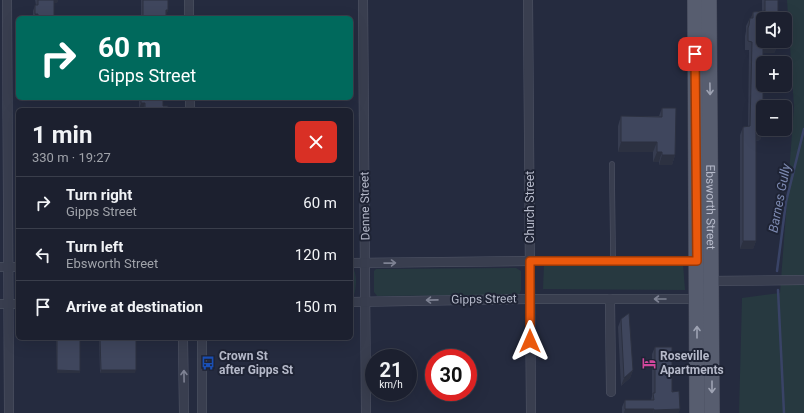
<!DOCTYPE html>
<meta charset="utf-8">
<style>
:root{--surface:#1c202f;--page:#252837;--text:#f1f3f6;--muted:#a0a3aa;--line:#3a3e4b}
body{margin:0;font-family:Roboto,sans-serif;background:var(--page);color:var(--text);height:100vh;display:flex;flex-direction:column;font-size:15px;white-space:nowrap}
*{box-sizing:border-box;margin:0}
p{font-size:13px;color:var(--muted)}
.icon{flex:none;width:22px;height:22px;fill:none;stroke:currentColor;stroke-width:2;stroke-linecap:round;stroke-linejoin:round}
.map{position:relative;flex:1;overflow:hidden}
.sheet{position:absolute;left:16px;top:108px;width:337px;height:232px;display:flex;flex-direction:column;background:var(--surface);border-radius:6px;box-shadow:0 4px 16px #0002,0 0 0 1px var(--line)}
.sheet>*{flex:none}
.guide{position:absolute;left:16px;top:16px;width:337px;height:84px;border-radius:6px;box-shadow:0 4px 16px #0002,0 0 0 1px var(--line);background:#00695c;color:#fff;overflow:hidden}
.tools{position:absolute;left:756px;top:12px;display:grid;gap:8px}
.tools a{display:grid;place-items:center;width:36px;height:36px;border-radius:6px;background:var(--surface);box-shadow:0 4px 16px #0002,0 0 0 1px var(--line);font-size:20px}
.speed{position:absolute;left:365px;top:349px;display:flex;gap:8px;font-size:20px;font-weight:700;text-align:center}
.speed>*{display:grid;place-content:center;width:52px;height:52px;border-radius:50%;background:var(--surface);box-shadow:0 4px 16px #0002,0 0 0 1px var(--line);line-height:1}
.speed small{font-size:10px;font-weight:400}
.speed .limit{border:6px solid #d22;background:#fff;color:#111}
.pin{position:absolute;display:grid;place-items:center;width:34px;height:34px;color:#fff;margin:-17px;border-radius:8px;box-shadow:0 2px 6px #0006}
.me{position:absolute;width:44px;margin:-22px;rotate:0deg;stroke-linejoin:round;filter:drop-shadow(0 0 3px #0008)}
.turn{display:flex;align-items:center;gap:14px;height:84px;padding:0 16px;font-size:18px}
.turn .icon{width:52px;height:52px;stroke-width:2.5}
.turn b{display:block;font-size:28px;line-height:34px}
.round{display:grid;place-items:center;flex:none;width:42px;height:42px;border-radius:6px;background:var(--page)}
.head{display:flex;align-items:center;justify-content:space-between;height:68px;padding:0 16px}
h1{font-size:24px;font-weight:700;line-height:30px}
ul{padding:0;list-style:none}
li{display:flex;align-items:center;gap:12px;height:52px;padding:0 16px;border-top:1px solid var(--line)}
li div{flex:1}
li b{display:block;font-size:15px}
li em{font-style:normal}
.map>svg:first-child{display:block}
.green{fill:#273940}
.lines{fill:none;stroke-linecap:round;stroke-linejoin:round}
.stream{stroke:#394366;stroke-width:2.5}
.lane-casing{stroke:#515667;stroke-width:5.5}
.street-casing{stroke:#515667;stroke-width:10}
.primary-casing{stroke:#434758;stroke-width:16}
.lane{stroke:#393e4f;stroke-width:4.5}
.street{stroke:#393e4f;stroke-width:9}
.primary{stroke:#575d6f;stroke-width:15}
.wall{fill:#363c50}
.shaded-wall{fill:#2c3141}
.building{fill:#3f465d;stroke:#2c3141}
.oneway{stroke:#9ea3b3}
.oneway2{stroke:#7e8293}
.route-casing{stroke:#983908;stroke-width:10}
.route{stroke:#ea580c;stroke-width:7}
.labels{text-anchor:middle;stroke-width:4;stroke-linejoin:round;paint-order:stroke}
.street-label{font-size:12px;fill:#b6baca;stroke:#1e2334}
.poi-label{font-size:12px;font-weight:bold;fill:#b6baca;stroke:#1e2334;text-anchor:start}
.water-label{font-size:13px;font-style:italic;fill:#7d8ab1;stroke:#1e2334}
</style>
<div class="map">
<svg width="804" height="413" viewBox="0 0 804 413">
<rect width="100%" height="100%" fill="#252b3f"/>
<!-- green -->
<g class="green">
<polygon points="787,0 804,0 804,413 739,413 742,298 780,293 794,107"/>
<polygon points="544,264 683,264 685,290 543,289"/>
<polygon points="516,268 521,271 521,290 519,295 377,296 374,292 374,271 376,269"/>
<path d="M351,270H354C357,277 356,288 354,295L352,296Z"/>
</g>
<g class="lines">
<!-- stream -->
<g class="stream">
<polyline points="777,271 786,202 804,129"/>
<polyline points="778,290 784,413"/>
</g>
<!-- lane casing -->
<g class="lane-casing">
<polyline id="lane" points="612,164 613,261"/>
</g>
<!-- street casing -->
<g class="street-casing">
<g id="street">
<polyline points="7,0 9,413"/>
<polyline points="189,0 189,18"/>
<polyline points="363,0 366,413"/>
<polyline points="528,0 531,413"/>
<polyline points="190,98 190,110"/>
<polyline points="351,263 530,261 700,261"/>
<polyline points="0,267 18,267"/>
<polyline points="706,281 804,280"/>
<polyline points="610,299 611,392"/>
<polyline points="351,302 530,299 697,299 701,297"/>
<polyline points="0,304 18,304"/>
<polyline points="183,338 184,413"/>
<polyline points="202,338 202,413"/>
</g>
</g>
<!-- primary casing -->
<g class="primary-casing">
<g id="primary">
<polyline points="695,0 697,413"/>
<path id="s1" d="M709,0L712,413"/>
</g>
</g>
<!-- lane -->
<use href="#lane" class="lane"/>
<!-- street -->
<use href="#street" class="street"/>
<!-- primary -->
<use href="#primary" class="primary"/>
</g>
<!-- wall -->
<g class="wall">
<polygon points="35,0 58,0 57,3 54,3 54,18 33,18 33,11 35,5 36,5"/>
<polygon points="141,0 168,0 168,10 166,15 166,18 141,18"/>
<polygon points="762,0 778,0 778,45 774,53 763,53 763,132 760,140 756,141 756,241 753,249 740,249 740,135 743,127 748,126 749,50 745,50 745,36 746,31 746,26 750,18 751,18 753,12 762,11"/>
<polygon points="139,98 163,98 163,106 168,110 143,110 143,109 139,109"/>
<polygon points="662,108 675,155 672,165 659,165 659,162 653,162 653,152 618,152 618,126 621,116 659,116"/>
<polygon points="621,319 633,370 630,378 621,386 618,327"/>
<polygon points="56,338 80,338 80,373 57,373"/>
<polygon points="99,338 136,338 135,373 100,373"/>
<polygon points="655,347 680,409 678,413 622,413 622,407 625,400 651,400 652,396 652,354"/>
</g>
<!-- shaded-wall -->
<g class="shaded-wall">
<polygon points="53,0 58,0 57,3 52,3"/>
<polygon points="166,10 168,10 166,15 164,15"/>
<polygon points="35,14 38,14 37,18 34,18"/>
<polygon points="763,45 778,45 774,53 760,53"/>
<polygon points="141,103 145,103 143,109 139,109"/>
<polygon points="756,132 763,132 760,140 752,141"/>
<polygon points="621,142 657,142 653,152 618,152"/>
<polygon points="657,152 662,152 659,162 653,162"/>
<polygon points="662,155 675,155 672,165 659,165"/>
<polygon points="743,241 756,241 753,249 740,249"/>
<polygon points="57,370 80,371 80,373 57,373"/>
<polygon points="101,370 136,370 135,373 100,373"/>
<polygon points="633,370 630,378 621,386 624,378"/>
<polygon points="625,409 654,409 653,413 624,413"/>
<polygon points="680,409 678,413 653,413 654,410"/>
</g>
<!-- building -->
<g class="building">
<polygon points="38,0 54,0 54,18 38,18 38,14 35,14 35,5 38,5"/>
<polygon points="143,0 168,0 168,10 166,10 166,18 143,18"/>
<polygon points="765,0 778,0 778,19 763,19 763,41 778,41 778,45 763,45 763,132 756,132 756,241 743,241 743,127 750,126 752,42 748,41 748,28 749,25 750,18 753,18 753,12 765,11"/>
<polygon points="141,98 163,98 163,106 168,106 168,110 145,110 145,103 141,103"/>
<polygon points="662,108 676,108 675,155 662,155 662,152 657,152 657,142 621,142 621,116 662,117"/>
<polygon points="629,313 633,370 624,378 621,319"/>
<polygon points="57,338 80,338 80,371 57,370"/>
<polygon points="100,338 136,338 136,370 101,370"/>
<polygon points="655,347 672,347 672,392 679,391 680,409 654,410 654,409 625,409 625,400 654,400 653,393 655,393"/>
</g>
<!-- one-way arrows -->
<defs><path id="oneway-shaft" d="M-6 0H5M1.5-3L5.5 0L1.5 3" fill="none" stroke-width="1.6" stroke-linecap="round" stroke-linejoin="round"/></defs>
<g class="oneway">
<use href="#oneway-shaft" transform="translate(710 89) rotate(89)"/>
<use href="#oneway-shaft" transform="translate(697 332) rotate(-90)"/>
<use href="#oneway-shaft" transform="translate(712 387) rotate(90)"/>
</g>
<g class="oneway2">
<use href="#oneway-shaft" transform="translate(390 263) rotate(-1)"/>
<use href="#oneway-shaft" transform="translate(660 299) rotate(180)"/>
<use href="#oneway-shaft" transform="translate(432 300) rotate(179)"/>
<use href="#oneway-shaft" transform="translate(184 376) rotate(-91)"/>
</g>
<g class="lines">
<!-- route casing -->
<g class="route-casing">
<polyline id="route" points="530,341 530,261 697,261 695,54"/>
</g>
<!-- route -->
<use href="#route" class="route"/>
</g>
<!-- icons -->
<defs>
<g id="bus-bare" transform="scale(1.08)"><path d="M-5-6H5V4H4V6H2V4H-2V6H-4V4H-5ZM-3.5-4V0h7V-4ZM-3.5 1.2v1.5H-2V1.2ZM2 1.2v1.5H3.5V1.2Z" fill="#1a4fb4" stroke="#1e2334" stroke-width="2.5" paint-order="stroke"/></g>
<g id="hotel-bare" transform="scale(1.08)"><path d="M-6-4.5h1.5V1H6V5H4.5V3h-9V5H-6ZM-4 0a1.8 1.8 0 1 1 3.6 0ZM.5 0V-2.5h3Q6-2.5 6 0Z" fill="#d1479c" stroke="#1e2334" stroke-width="2.5" paint-order="stroke"/></g>
</defs>
<g fill-rule="evenodd">
<use href="#bus-bare" x="208" y="363"/>
<use href="#hotel-bare" x="649" y="363"/>
</g>
<g class="labels">
<!-- street labels -->
<g class="street-label">
<text transform="translate(365 206) rotate(-91)" y="4">Denne Street</text>
<text dy="4" stroke="none"><textPath href="#s1" startOffset="207">Ebsworth Street</textPath></text>
<text transform="translate(530 207) rotate(-90)" y="4">Church Street</text>
<text transform="translate(484 299) rotate(-1)" y="4">Gipps Street</text>
</g>
<!-- poi labels -->
<g class="poi-label">
<text x="219" y="360">Crown St<tspan x="219" dy="14">after Gipps St</tspan></text>
<text x="660" y="360">Roseville<tspan x="660" dy="14">Apartments</tspan></text>
</g>
<!-- water labels -->
<g class="water-label">
<text transform="translate(779 198) rotate(-79)" y="5">Barnes Gully</text>
</g>
</g>
</svg>
<div class="tools">
<a><svg class="icon" aria-label="sound" viewBox="0 0 24 24"><path d="M4 9h4l5-4v14l-5-4H4zM17 9q2 3 0 6"/></svg></a>
<a>+</a>
<a>−</a>
</div>
<div class="speed"><div>21<small>km/h</small></div><div class="limit">30</div></div>
<div class="pin" style="left:695px;top:54px;background:#d93025"><svg class="icon" aria-label="arrive" viewBox="0 0 24 24"><path d="M6 21V4h12l-3 4 3 4H6"/></svg></div>
<svg class="me" style="left:530px;top:341px" viewBox="-20 -20 40 40"><path d="M0-17L14 15 0 8-14 15z" fill="#ea580c" stroke="#fff" stroke-width="4"/></svg>
<div class="guide">
<div class="turn"><svg class="icon" aria-label="right" viewBox="0 0 24 24"><path d="M7 20v-9h11M14 6l5 5-5 5"/></svg><div><b>60 m</b>Gipps Street</div></div>
</div>
<section class="sheet">
<div class="head"><div><h1>1 min</h1><p>330 m · 19:27</p></div><a class="round" style="background:#d93025;color:#fff"><svg class="icon" aria-label="close" viewBox="0 0 24 24"><path d="M6 6l12 12M18 6L6 18"/></svg></a></div>
<ul>
<li><svg class="icon" aria-label="right" viewBox="0 0 24 24"><path d="M7 20v-9h11M14 6l5 5-5 5"/></svg><div><b>Turn right</b><p>Gipps Street</p></div><em>60 m</em></li>
<li><svg class="icon" aria-label="left" viewBox="0 0 24 24"><path d="M17 20v-9H6M10 6l-5 5 5 5"/></svg><div><b>Turn left</b><p>Ebsworth Street</p></div><em>120 m</em></li>
<li><svg class="icon" aria-label="arrive" viewBox="0 0 24 24"><path d="M6 21V4h12l-3 4 3 4H6"/></svg><div><b>Arrive at destination</b></div><em>150 m</em></li>
</ul>
</section>
</div>
